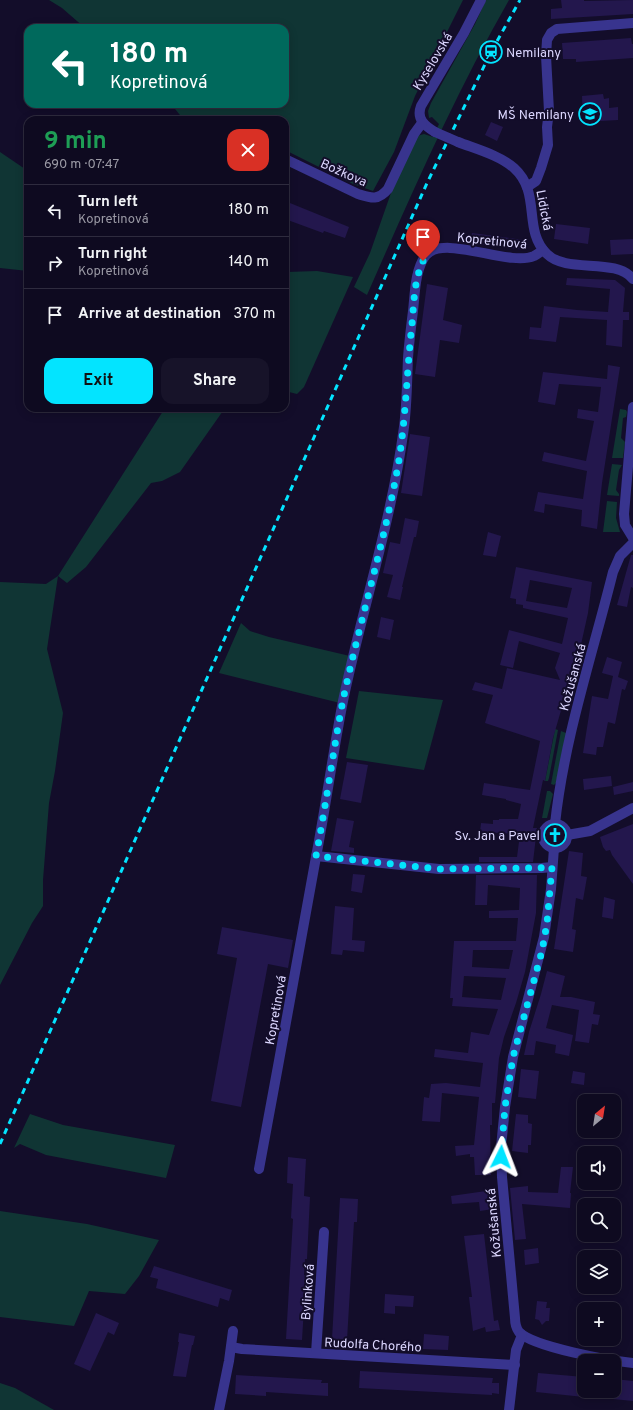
<!DOCTYPE html>
<meta charset="utf-8">
<style>
:root{--surface:#0e0a20;--page:#171329;--text:#f1f3f6;--muted:#9b9aa5;--line:#2e2b3e;--accent:#03e4ff}
body{margin:0;font-family:Overpass,sans-serif;background:var(--page);color:var(--text);height:100vh;display:flex;flex-direction:column;font-size:15px;white-space:nowrap}
*{box-sizing:border-box;margin:0}
p{font-size:13px;color:var(--muted)}
.icon{flex:none;width:22px;height:22px;fill:none;stroke:currentColor;stroke-width:2;stroke-linecap:round;stroke-linejoin:round}
.map{position:relative;flex:1;overflow:hidden}
.drawer{position:absolute;left:24px;top:116px;width:265px;height:296px;display:flex;flex-direction:column;background:var(--surface);border-radius:12px;box-shadow:0 2px 10px #0003,0 0 0 1px var(--line)}
.drawer>*{flex:none}
.hud{position:absolute;left:24px;top:24px;width:265px;height:84px;border-radius:12px;box-shadow:0 2px 10px #0003,0 0 0 1px var(--line);background:#00695c;color:#fff;overflow:hidden}
.needle{width:26px;rotate:30deg}
.buttons{position:absolute;left:577px;top:1094px;display:grid;gap:8px}
.buttons a{display:grid;place-items:center;width:44px;height:44px;border-radius:8px;background:var(--surface);box-shadow:0 2px 10px #0003,0 0 0 1px var(--line);font-size:20px}
.pin{position:absolute;display:grid;place-items:center;width:34px;height:34px;color:#fff;margin:-41px -17px;border-radius:50% 50% 50% 0;rotate:-45deg;box-shadow:0 0 4px #0007}
.pin .icon{rotate:45deg}
.me{position:absolute;width:44px;margin:-22px;rotate:3deg;stroke-linejoin:round;filter:drop-shadow(0 0 3px #0008)}
.turn{display:flex;align-items:center;gap:14px;height:84px;padding:0 20px;font-size:18px}
.turn .icon{width:52px;height:52px;stroke-width:2.5}
.turn b{display:block;font-size:28px;line-height:34px}
.round{display:grid;place-items:center;flex:none;width:42px;height:42px;border-radius:12px;background:var(--page)}
.head{display:flex;align-items:center;justify-content:space-between;height:68px;padding:0 20px}
h1{font-size:24px;font-weight:700;line-height:30px;color:#1e9e55}
.cta{display:flex;gap:8px;margin-top:auto;padding:8px 20px}
.cta a{flex:1;height:46px;border-radius:12px;background:var(--accent);color:#111;font-size:16px;font-weight:700;line-height:46px;text-align:center}
.cta a+a{background:var(--page);color:var(--text)}
ul{padding:0;list-style:none}
li{display:flex;align-items:center;gap:12px;height:52px;padding:0 20px;border-top:1px solid var(--line)}
li div{flex:1}
li b{display:block;font-size:15px}
li em{font-style:normal}
.map>svg:first-child{display:block}
.green{fill:#103534}
.building{fill:#23174d;fill-rule:evenodd}
.lines{fill:none;stroke-linecap:round;stroke-linejoin:round}
.minor{stroke:#38348e;stroke-width:10}
.rail{stroke:#03e4ff;stroke-width:3;stroke-dasharray:6 5;stroke-linecap:butt}
.minor-bridge{stroke:#38348e;stroke-width:10}
.route{stroke:#03e4ff;stroke-width:7;stroke-dasharray:0 12.6}
.labels{text-anchor:middle;stroke-width:4;stroke-linejoin:round;paint-order:stroke}
.poi-label{font-size:13px;fill:#dcd7ff;stroke:#130d2a;text-anchor:end}
.street-label{font-size:13px;fill:#dcd7ff;stroke:#130d2a}
</style>
<div class="map">
<svg width="633" height="1410" viewBox="0 0 633 1410">
<rect width="100%" height="100%" fill="#130d2a"/>
<!-- green -->
<g class="green">
<polygon points="49,0 463,0 415,96 394,152 373,191 353,184 285,150 285,120 184,120 171,104 285,104 285,28 85,28 62,8"/>
<path d="M486,0H509C455,94 411,195 367,295L354,287L370,253L392,190L417,136L424,134L433,137L439,124L432,117L429,118L428,111L431,103L475,24Z"/>
<polygon points="0,152 28,171 28,271 0,268"/>
<polygon points="317,271 353,277 304,387 297,394 285,391 285,273 287,272"/>
<polygon points="165,408 225,408 180,472 162,481 151,483 86,567 67,583 58,576 47,649 63,713 55,771 49,803 43,880 43,906 32,923 0,985 0,582 46,584 58,576"/>
<polygon points="620,409 626,410 627,412 626,417 623,418 621,438 625,442 623,458 612,458"/>
<polygon points="612,464 622,465 619,470 616,490 619,494 619,496 607,495"/>
<polygon points="607,501 617,502 616,518 620,532 603,532"/>
<polygon points="241,623 250,631 269,637 350,656 340,703 219,673"/>
<polygon points="359,691 443,700 424,770 346,758"/>
<polygon points="555,729 558,730 549,778 548,781 545,781"/>
<polygon points="561,731 566,733 566,735 556,783 554,785 551,784"/>
<polygon points="547,791 550,791 553,794 547,818 542,818"/>
<polygon points="30,1114 63,1125 175,1145 166,1178 46,1155 20,1144 14,1148"/>
<polygon points="0,1211 87,1224 159,1240 139,1276 125,1294 89,1291 74,1326 0,1317"/>
<polygon points="0,1383 15,1388 54,1410 0,1410"/>
</g>
<!-- building -->
<g class="building">
<polygon points="561,0 584,0 584,1 633,0 633,14 551,19 551,9 562,8"/>
<polygon points="631,38 632,44 633,44 633,58 576,62 576,59 563,59 562,43"/>
<polygon points="603,94 604,99 609,98 609,108 618,107 618,120 583,122 582,96"/>
<polygon points="491,122 503,127 497,141 485,135"/>
<polygon points="285,201 349,227 345,238 324,231 323,233 285,219"/>
<polygon points="556,224 590,228 588,244 554,239"/>
<polygon points="472,233 524,240 525,250 470,243"/>
<polygon points="633,239 633,254 611,255 610,240"/>
<polygon points="567,278 615,280 625,288 623,312 629,312 629,320 623,320 622,347 606,345 607,320 560,317 556,342 529,339 530,327 541,328 544,306 577,310 608,312 610,289 566,285"/>
<polygon points="427,284 448,288 443,320 462,325 459,343 440,340 435,377 415,374"/>
<polygon points="608,365 620,367 602,483 597,529 581,526 582,510 545,504 544,513 534,511 538,492 583,499 587,471 542,461 544,452 586,461 594,421 577,418 578,409 598,412 601,387 559,384 555,405 538,402 543,372 607,379"/>
<polygon points="410,434 430,437 422,496 401,493"/>
<polygon points="405,518 419,521 416,537 414,537 402,587 403,587 400,600 387,597 393,575 383,573 390,542 400,544"/>
<polygon points="488,532 501,536 496,557 483,555"/>
<polygon points="631,555 633,555 633,588 631,587 627,607 617,605"/>
<path d="M516,567L592,582L588,613L580,649L560,707H562L553,738L545,781L543,780L533,828H537L533,862H479V857H517L520,834L480,832L481,823L493,824V820H499V819H518L521,804L506,800V799L482,795L484,783L530,790L540,741L485,723L493,695L472,690L475,682L502,689L507,668L560,680L555,668L560,653L519,641L513,668L500,665L509,630L562,644L568,618L523,608V605L516,604V599L510,598ZM530,580L572,588L567,608L526,601Z"/>
<polygon points="381,617 394,620 390,640 377,637"/>
<polygon points="607,657 622,662 618,677 628,681 625,690 622,689 615,724 608,722 603,747 597,747 596,755 583,753 592,696 608,699 613,676 602,673"/>
<polygon points="347,762 368,765 361,803 340,799"/>
<polygon points="611,776 612,786 584,790 583,779"/>
<polygon points="633,782 633,791 614,795 613,787"/>
<polygon points="337,818 354,821 349,847 354,848 354,853 331,851"/>
<polygon points="633,824 633,884 612,855 610,850 606,851 603,847 600,837"/>
<polygon points="538,828 562,830 560,842 558,843 554,842 551,843"/>
<polygon points="569,851 583,853 581,876 587,877 583,900 576,898 572,929 576,930 573,952 554,949"/>
<polygon points="353,874 365,875 362,893 351,891"/>
<path d="M476,875H537L536,913L525,972L516,1003L504,1037L499,1058L495,1103H492V1125H490L491,1175H475L474,1157H470V1154L456,1156L455,1146L474,1145L479,1097L442,1093L440,1122L422,1121L424,1097L429,1098L431,1084L446,1083L480,1087L483,1063L434,1057L435,1049L468,1053L471,1032L489,1035L498,1009L452,1006L453,998H450L454,941H516L518,918H489V911L519,910L520,888L488,885L487,905H475ZM473,950H513L509,969L472,967ZM464,976L506,978L501,1000L462,997Z"/>
<polygon points="604,897 615,900 613,919 602,917"/>
<polygon points="335,906 354,908 352,940 365,941 364,952 343,950 342,955 331,954"/>
<polygon points="222,927 293,940 288,968 268,964 241,1107 211,1101 237,958 217,954"/>
<polygon points="547,971 565,976 560,997 571,997 595,1002 593,1014 600,1015 598,1025 592,1024 589,1043 575,1041 579,1010 552,1005 546,1028 573,1035 569,1056 555,1053 556,1045 536,1041 534,1055 524,1055 529,1032 541,994"/>
<polygon points="521,1069 539,1071 536,1099 518,1097"/>
<polygon points="573,1071 585,1073 584,1085 571,1083"/>
<polygon points="516,1114 528,1115 528,1123 532,1124 531,1145 528,1145 528,1153 512,1151"/>
<polygon points="288,1157 306,1159 304,1196 310,1197 307,1259 305,1259 304,1275 306,1275 302,1340 286,1339 293,1219 291,1218 293,1184 287,1183"/>
<polygon points="561,1167 573,1167 570,1193 571,1193 570,1208 522,1204 526,1239 515,1240 510,1188 528,1186 528,1192 558,1193"/>
<polygon points="493,1190 493,1209 480,1211 479,1202 452,1204 451,1196"/>
<polygon points="340,1198 358,1199 357,1222 354,1222 347,1340 344,1340 343,1348 333,1347 334,1340 332,1339"/>
<polygon points="484,1234 494,1321 498,1320 500,1330 486,1332 485,1327 473,1331 469,1297 472,1297 464,1236"/>
<polygon points="538,1248 539,1263 525,1265 524,1250"/>
<polygon points="154,1266 232,1290 229,1301 220,1298 218,1307 156,1288 158,1279 150,1277"/>
<polygon points="385,1294 414,1296 413,1307 395,1306 395,1314 384,1313"/>
<polygon points="537,1301 547,1302 546,1308 550,1308 549,1321 546,1321 542,1325 539,1320 535,1319"/>
<polygon points="96,1313 119,1323 114,1335 108,1332 90,1371 74,1364"/>
<polygon points="179,1333 195,1336 193,1345 192,1345 186,1377 173,1376 179,1342 178,1342"/>
<polygon points="424,1334 449,1336 448,1350 423,1349"/>
<polygon points="360,1371 493,1378 492,1383 499,1383 499,1394 492,1393 492,1395 359,1388"/>
<polygon points="538,1373 584,1377 584,1397 536,1392"/>
<polygon points="236,1375 322,1380 321,1383 328,1383 328,1396 266,1392 266,1396 235,1394"/>
<polygon points="614,1379 633,1381 633,1401 593,1397 593,1391 614,1391"/>
</g>
<g class="lines">
<!-- minor -->
<g class="minor">
<path d="M435,132C425,126 416,119 421,106L464,33L481,0"/>
<path d="M458,142C476,149 499,155 514,168C542,193 522,230 547,254C567,274 615,257 633,279"/>
<path d="M285,159L358,194C371,198 378,201 388,189L414,134L422,123"/>
<polyline points="527,187 536,181 541,168 548,145 547,127 549,111 546,56 547,40 551,33 557,29 633,23"/>
<polyline points="633,407 624,514 625,525 633,538"/>
<path d="M555,824C564,739 592,656 613,572L620,556L633,543"/>
<circle cx="555" cy="836" r="12"/>
<polyline points="567,835 590,831 633,808"/>
<path d="M554,848L551,889L544,937L513,1057L505,1107L501,1147L502,1177L515,1318C515,1323 516,1328 519,1332C533,1347 611,1361 633,1363"/>
<polyline points="316,856 439,869 542,868 552,867"/>
<path d="M259,1169C278,1065 298,961 316,857C326,805 333,752 343,701C362,609 392,520 404,427C407,404 407,381 408,358C409,343 411,327 413,311C415,293 415,269 426,255C444,234 509,267 534,256C538,254 540,252 543,250"/>
<polyline points="231,1347 242,1349 515,1365"/>
<polyline points="316,1353 324,1232"/>
<polyline points="219,1410 229,1361 233,1331"/>
<polyline points="509,1410 516,1350 522,1335"/>
</g>
<!-- rail -->
<polyline class="rail" points="0,1144 427,183 491,52 520,0"/>
<!-- minor-bridge -->
<polyline class="minor-bridge" points="435,132 458,142"/>
</g>
<g class="lines">
<!-- route -->
<path class="route" d="M423,261C414,281 414,302 412,324C407,369 406,415 399,460C385,541 360,620 343,700C333,752 326,805 316,856L439,869L537,868L552,867L547,923L542,951L513,1057L505,1107L501,1157"/>
</g>
<!-- icons -->
<defs>
<g id="station-ring" transform="scale(1.15)"><circle r="9.5" fill="#130d2a" stroke="#03e4ff" stroke-width="1.5"/><path d="M-3-6H3Q5-6 5-4V2Q5 4 3 4L4.5 6H3L1.5 4h-3L-3 6H-4.5L-3 4Q-5 4-5 2V-4Q-5-6-3-6ZM-3.5-4v3h7v-3ZM-3.5 1v1.5H-2V1ZM2 1v1.5H3.5V1Z" fill="#03e4ff"/></g>
<g id="school-ring" transform="scale(1.15)"><circle r="9.5" fill="#130d2a" stroke="#03e4ff" stroke-width="1.5"/><path d="M0-5L7-2L0 1L-7-2ZM-4 1L0 2.5L4 1V4Q0 6-4 4Z" fill="#03e4ff"/></g>
<g id="church-ring" transform="scale(1.15)"><circle r="9.5" fill="#130d2a" stroke="#03e4ff" stroke-width="1.5"/><path d="M-1.2-6h2.4v3.5h3.3v2.4h-3.3V6h-2.4V-.1h-3.3v-2.4h3.3Z" fill="#03e4ff"/></g>
</defs>
<g fill-rule="evenodd">
<use href="#station-ring" x="491" y="52"/>
<use href="#school-ring" x="590" y="114"/>
<use href="#church-ring" x="555" y="835"/>
</g>
<g class="labels">
<!-- poi labels -->
<g class="poi-label">
<text x="506" y="57" text-anchor="start">Nemilany</text>
<text x="574" y="119">MŠ Nemilany</text>
<text x="540" y="840">Sv. Jan a Pavel</text>
</g>
<!-- street labels -->
<g class="street-label">
<text transform="translate(432 61) rotate(-59)" y="5">Kyselovská</text>
<text transform="translate(344 172) rotate(24)" y="5">Božkova</text>
<text transform="translate(545 210) rotate(79)" y="5">Lidická</text>
<text transform="translate(492 240) rotate(6)" y="5">Kopretinová</text>
<text transform="translate(572 677) rotate(-75)" y="5">Kožušanská</text>
<text transform="translate(275 1010) rotate(-80)" y="5">Kopretinová</text>
<text transform="translate(493 1223) rotate(-95)" y="5">Kožušanská</text>
<text transform="translate(307 1292) rotate(-86)" y="5">Bylinková</text>
<text transform="translate(373 1344) rotate(3)" y="5">Rudolfa Chorého</text>
</g>
</g>
</svg>
<div class="buttons">
<a><svg class="needle" viewBox="-14 -14 28 28"><path d="M0-13l5 13h-10z" fill="#e53935"/><path d="M0 13l5-13h-10z" fill="#9b9aa5"/></svg></a>
<a><svg class="icon" aria-label="sound" viewBox="0 0 24 24"><path d="M4 9h4l5-4v14l-5-4H4zM17 9q2 3 0 6"/></svg></a>
<a><svg class="icon" aria-label="search" viewBox="0 0 24 24"><circle cx="10" cy="10" r="6"/><path d="M15 15l6 6"/></svg></a>
<a><svg class="icon" aria-label="layers" viewBox="0 0 24 24"><path d="M12 4l9 5-9 5-9-5zM3 14l9 5 9-5"/></svg></a>
<a>+</a>
<a>−</a>
</div>
<div class="pin" style="left:423px;top:261px;background:#d93025"><svg class="icon" aria-label="arrive" viewBox="0 0 24 24"><path d="M6 21V4h12l-3 4 3 4H6"/></svg></div>
<svg class="me" style="left:501px;top:1157px" viewBox="-20 -20 40 40"><path d="M0-17L14 15 0 8-14 15z" fill="#03e4ff" stroke="#fff" stroke-width="4"/></svg>
<div class="hud">
<div class="turn"><svg class="icon" aria-label="left" viewBox="0 0 24 24"><path d="M17 20v-9H6M10 6l-5 5 5 5"/></svg><div><b>180 m</b>Kopretinová</div></div>
</div>
<section class="drawer">
<div class="head"><div><h1>9 min</h1><p>690 m · 07:47</p></div><a class="round" style="background:#d93025;color:#fff"><svg class="icon" aria-label="close" viewBox="0 0 24 24"><path d="M6 6l12 12M18 6L6 18"/></svg></a></div>
<ul>
<li><svg class="icon" aria-label="left" viewBox="0 0 24 24"><path d="M17 20v-9H6M10 6l-5 5 5 5"/></svg><div><b>Turn left</b><p>Kopretinová</p></div><em>180 m</em></li>
<li><svg class="icon" aria-label="right" viewBox="0 0 24 24"><path d="M7 20v-9h11M14 6l5 5-5 5"/></svg><div><b>Turn right</b><p>Kopretinová</p></div><em>140 m</em></li>
<li><svg class="icon" aria-label="arrive" viewBox="0 0 24 24"><path d="M6 21V4h12l-3 4 3 4H6"/></svg><div><b>Arrive at destination</b></div><em>370 m</em></li>
</ul>
<div class="cta"><a>Exit</a><a>Share</a></div>
</section>
</div>
